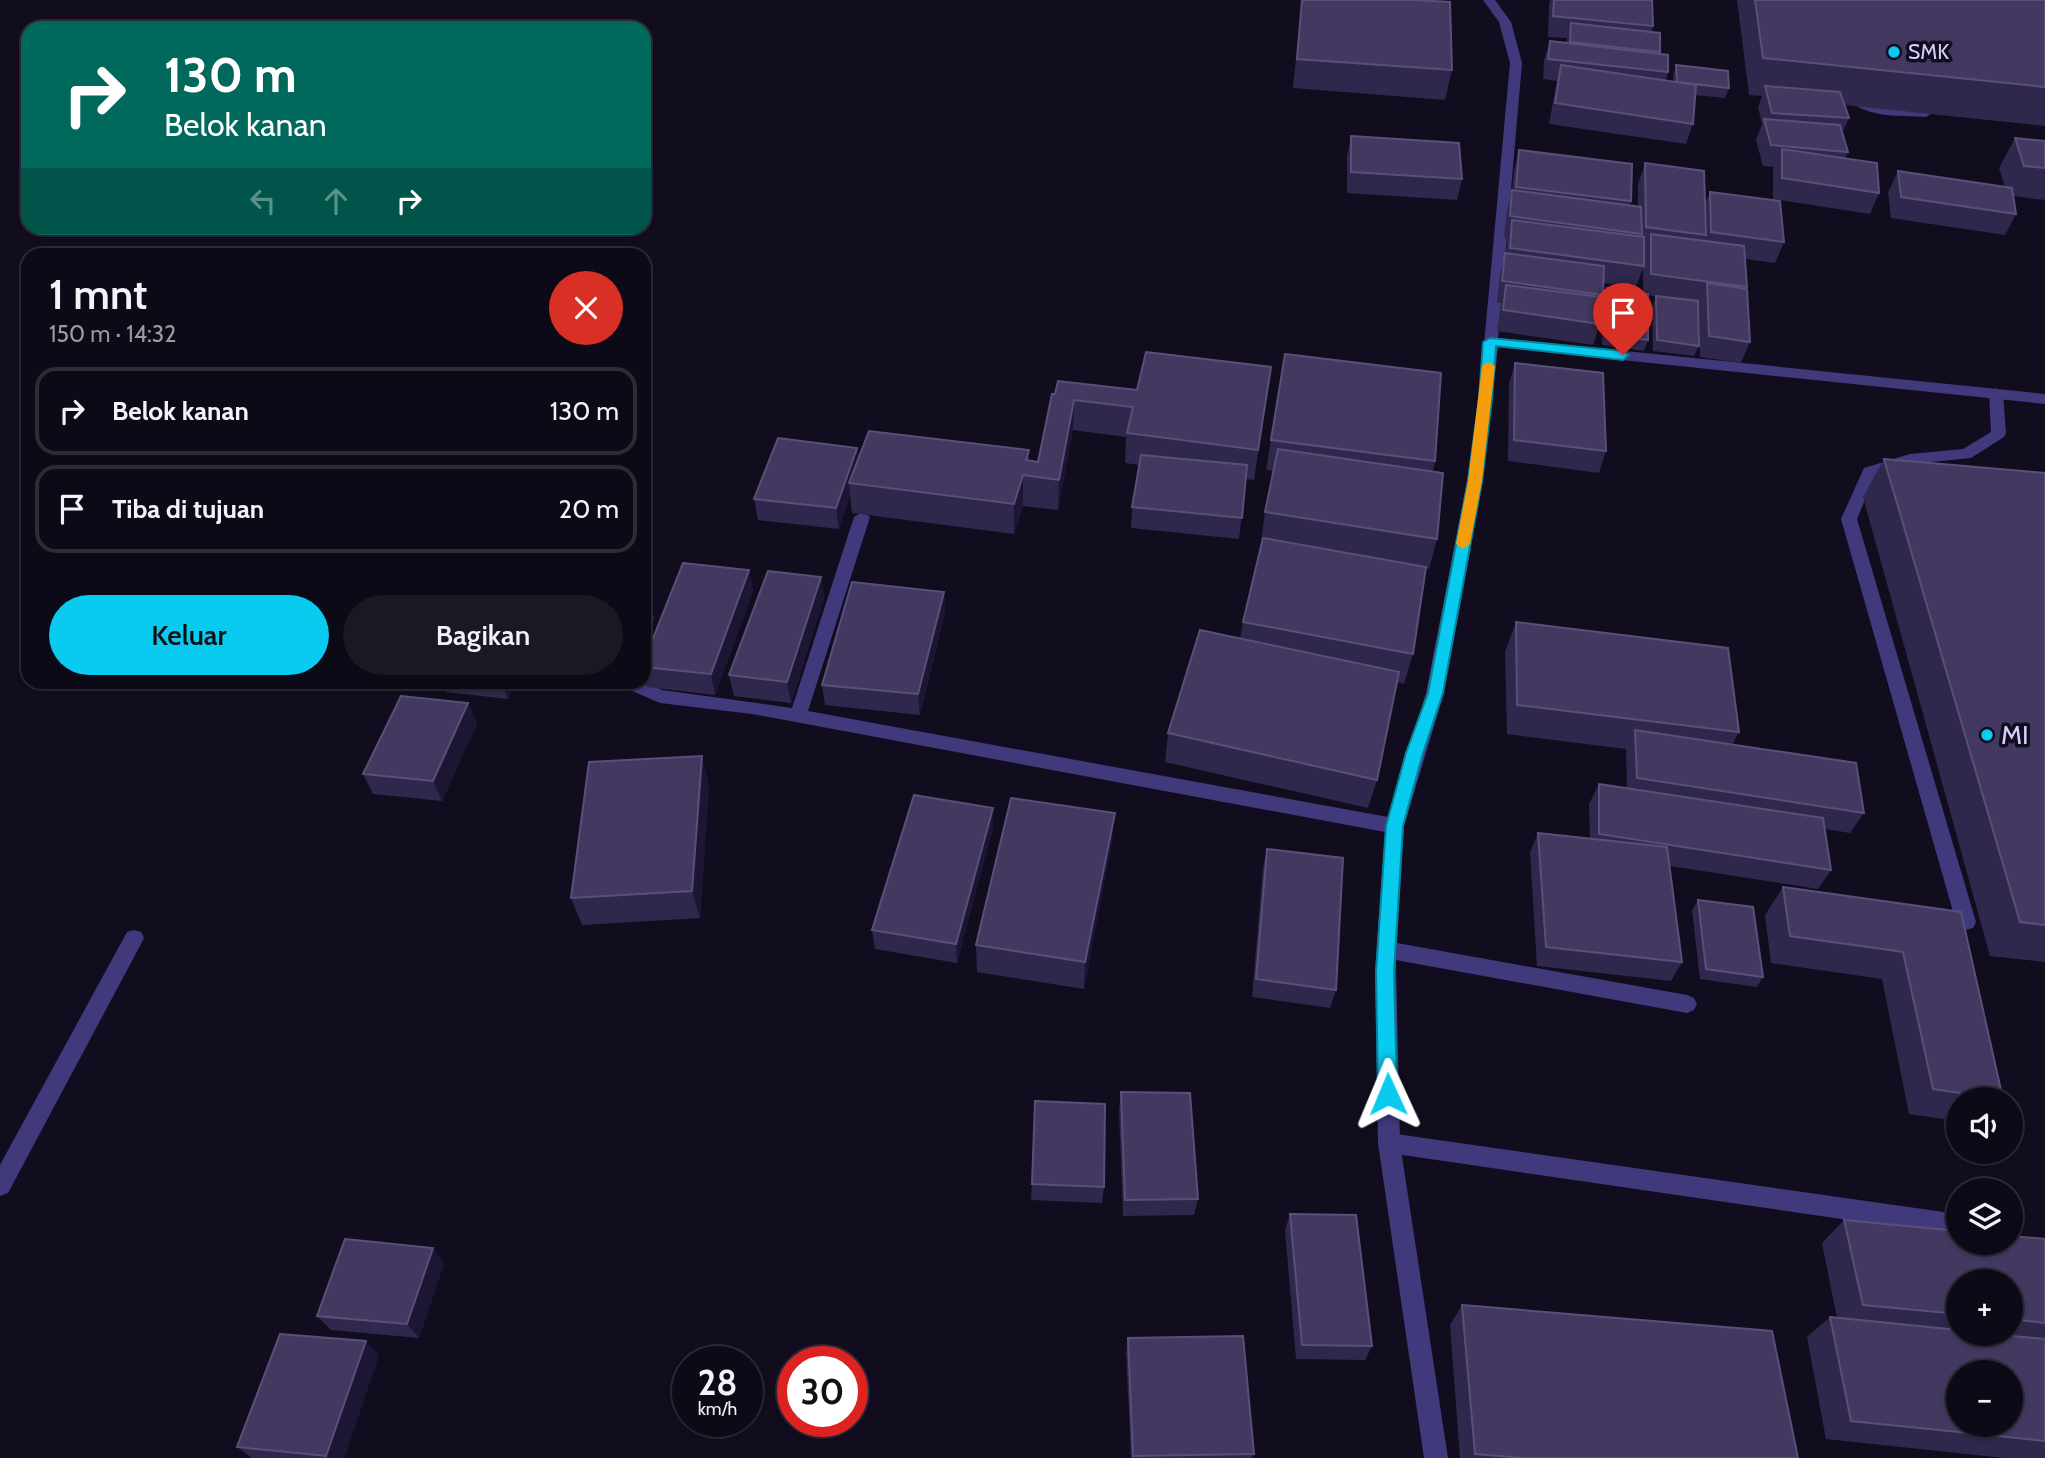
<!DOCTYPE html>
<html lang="id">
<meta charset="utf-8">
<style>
:root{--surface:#0d0a17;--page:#1b1824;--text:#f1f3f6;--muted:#9a9aa1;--line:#2d2b36;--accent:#08cbef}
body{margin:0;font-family:Cabin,sans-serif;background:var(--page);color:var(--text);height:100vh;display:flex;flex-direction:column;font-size:26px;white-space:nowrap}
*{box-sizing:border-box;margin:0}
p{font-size:23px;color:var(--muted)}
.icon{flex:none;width:38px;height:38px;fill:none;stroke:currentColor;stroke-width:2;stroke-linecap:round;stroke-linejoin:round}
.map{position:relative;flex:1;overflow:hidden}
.details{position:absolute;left:21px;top:248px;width:630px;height:441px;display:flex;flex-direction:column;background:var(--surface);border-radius:21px;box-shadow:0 2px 5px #0004,0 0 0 2px var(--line)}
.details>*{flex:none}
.banner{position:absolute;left:21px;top:21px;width:630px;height:214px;border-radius:21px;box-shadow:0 2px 5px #0004,0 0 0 2px var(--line);background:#00695c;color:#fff;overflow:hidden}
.fabs{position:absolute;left:1946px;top:1087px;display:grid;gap:14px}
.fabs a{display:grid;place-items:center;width:77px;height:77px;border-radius:50%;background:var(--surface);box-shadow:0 2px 5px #0004,0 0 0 2px var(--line);font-size:35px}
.speed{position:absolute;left:672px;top:1346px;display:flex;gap:14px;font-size:35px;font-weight:700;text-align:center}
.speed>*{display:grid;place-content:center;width:91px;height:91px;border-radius:50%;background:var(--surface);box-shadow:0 2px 5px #0004,0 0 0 2px var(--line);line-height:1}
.speed small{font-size:18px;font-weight:400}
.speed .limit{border:10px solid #d22;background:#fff;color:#111}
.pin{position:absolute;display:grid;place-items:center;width:60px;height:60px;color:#fff;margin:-72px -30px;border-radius:50% 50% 50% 0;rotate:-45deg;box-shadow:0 0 7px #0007}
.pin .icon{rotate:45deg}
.me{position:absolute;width:77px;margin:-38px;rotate:359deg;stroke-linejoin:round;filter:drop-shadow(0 0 5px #0008)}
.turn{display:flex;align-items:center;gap:24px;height:147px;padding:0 28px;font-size:32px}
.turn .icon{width:91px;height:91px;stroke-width:2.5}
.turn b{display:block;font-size:49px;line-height:60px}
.lanes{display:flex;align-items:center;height:66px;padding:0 28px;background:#0003;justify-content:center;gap:35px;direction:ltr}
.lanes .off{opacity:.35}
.round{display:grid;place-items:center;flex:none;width:74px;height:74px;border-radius:37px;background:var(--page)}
.summary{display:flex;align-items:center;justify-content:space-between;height:119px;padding:0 28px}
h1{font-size:42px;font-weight:600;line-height:52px}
.cta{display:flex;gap:14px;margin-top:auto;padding:14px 28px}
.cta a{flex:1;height:80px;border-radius:42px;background:var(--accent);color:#111;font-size:28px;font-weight:600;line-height:80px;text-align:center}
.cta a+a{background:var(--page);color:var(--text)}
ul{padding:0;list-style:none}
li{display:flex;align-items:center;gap:21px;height:88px;margin:0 14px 10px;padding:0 14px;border:4px solid var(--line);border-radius:21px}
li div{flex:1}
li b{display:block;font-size:26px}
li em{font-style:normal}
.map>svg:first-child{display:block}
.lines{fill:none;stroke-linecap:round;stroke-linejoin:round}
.service{fill:#403a7d;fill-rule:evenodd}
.minor{fill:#403a7d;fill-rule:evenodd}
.wall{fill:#30274d;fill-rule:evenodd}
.shaded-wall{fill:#1c1533}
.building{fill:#423860;stroke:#595079;stroke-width:2;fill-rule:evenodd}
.route{fill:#08cbef;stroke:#05849b;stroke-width:2}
.slow{fill:#f59e0b}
.poi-dot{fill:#08cbef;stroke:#110d1f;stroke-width:2.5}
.labels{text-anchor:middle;stroke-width:7;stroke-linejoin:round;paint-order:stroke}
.far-poi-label{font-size:21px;fill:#d5cdfd;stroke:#110d1f;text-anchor:start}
.poi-label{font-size:26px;fill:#d5cdfd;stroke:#110d1f;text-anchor:start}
</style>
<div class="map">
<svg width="2045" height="1458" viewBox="0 0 2045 1458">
<rect width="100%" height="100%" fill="#110d1f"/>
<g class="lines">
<!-- service -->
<g class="service">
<polygon points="1996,388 2003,393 2006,434 2004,437 1971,458 1911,464 1875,475 1857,519 1976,922 1973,928 1966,930 1959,928 1956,922 1841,519 1864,468 1910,454 1963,449 1991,432 1989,393"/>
<polygon points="134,930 141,932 144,938 141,944 8,1193 0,1196 0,1165 127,932"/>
<polygon points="1389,1133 1958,1214 1958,1236 1389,1153 1382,1150 1378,1143 1382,1136"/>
</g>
<!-- minor -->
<g class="minor">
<polygon points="1483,0 1495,0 1511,22 1522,63 1498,338 2045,394 2045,404 1498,347 1483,481 1444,693 1404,826 1397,943 1687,995 1694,998 1697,1004 1694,1010 1687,1013 1396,960 1400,1143 1448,1458 1424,1458 1378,1143 1375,972 1385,832 752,714 660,703 623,687 621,682 644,681 662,690 792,708 854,517 862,512 870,517 808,711 1388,817 1426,693 1467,481 1479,399 1510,63 1499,22"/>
<path d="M1845,91H1853C1871,112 1901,108 1926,109L1932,113L1926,117C1898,115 1862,119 1843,94Z"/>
<polygon points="644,613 652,614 654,618 650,626 644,628"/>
</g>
</g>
<!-- wall -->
<g class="wall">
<polygon points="1302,0 1452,70 1445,100 1293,88"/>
<polygon points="1550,0 1652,0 1653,26 1652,32 1660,52 1660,54 1668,72 1666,80 1673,81 1673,75 1676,65 1729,88 1725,98 1695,95 1693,124 1686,144 1549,124 1557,81 1543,79 1544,61 1550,41 1566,43 1567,38 1548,37 1549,6"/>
<polygon points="1737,0 2045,0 2045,126 1844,105 1849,118 1842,133 1848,152 1845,158 1879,193 1870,214 1773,199 1773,170 1774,167 1763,166 1756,140 1762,124 1758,107 1762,96 1749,95"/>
<polygon points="1351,136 1462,179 1457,200 1347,193 1347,156"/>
<polygon points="2015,138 2045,141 2045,200 2013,196 2016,214 2005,235 1891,218 1888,192 1898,171 2005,187 1999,168"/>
<polygon points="1519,150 1631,201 1630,205 1638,206 1638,184 1645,163 1705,204 1710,192 1784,242 1775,263 1745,259 1750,342 1741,363 1700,357 1699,302 1698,302 1699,346 1694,356 1653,351 1652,306 1656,297 1648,295 1648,340 1644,351 1602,345 1604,299 1607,288 1643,293 1643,268 1636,287 1603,283 1603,295 1601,302 1600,324 1593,345 1497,331 1501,303 1497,303 1500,274 1506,253 1507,237 1504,237 1507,211 1512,191 1514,171"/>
<polygon points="1285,354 1435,461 1433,471 1437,539 1429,569 1425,568 1413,654 1404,684 1397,682 1377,780 1368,808 1165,762 1168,733 1240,638 1243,622 1262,543 1261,543 1265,512 1273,471 1266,470"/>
<polygon points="1515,363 1606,451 1599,473 1508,461 1509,384"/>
<polygon points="1271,367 1254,480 1246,479 1239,539 1131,528 1132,507 1139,465 1125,463 1126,437 1073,430 1058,510 1023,506 1014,534 852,513 850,495 839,529 758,520 754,499 857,448 859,458 1029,450 1029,461 1038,462 1055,394 1137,390"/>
<polygon points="1884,459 2045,473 2045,962 1990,956 1863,497"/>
<polygon points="749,570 753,591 715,695 647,687 644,676 644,661"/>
<polygon points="821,577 824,598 791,703 734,696 729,675"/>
<polygon points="944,592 945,612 920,715 825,705 822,685"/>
<polygon points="1516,622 1739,732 1732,745 1864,813 1850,833 1825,829 1831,870 1818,889 1670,866 1682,962 1671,981 1537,966 1530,852 1538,833 1590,839 1589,804 1599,784 1627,788 1626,749 1507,734 1505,652"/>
<polygon points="442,682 515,682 508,699 446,692"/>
<polygon points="468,703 477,723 442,801 373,794 363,774"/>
<polygon points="709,785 700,918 582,925 571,898"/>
<polygon points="993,808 993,827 957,963 875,949 872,930"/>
<polygon points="1112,841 1084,989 977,972 976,945"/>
<polygon points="1267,849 1336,990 1330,1008 1252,997 1263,868"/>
<polygon points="1783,887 1961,912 2003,1099 1958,1099 1958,1121 1909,1114 1882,979 1771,963 1765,915"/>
<polygon points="1698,900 1763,977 1757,987 1700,979 1692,910"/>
<polygon points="1121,1092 1198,1199 1194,1215 1123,1216 1119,1110"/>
<polygon points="1032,1184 1104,1187 1102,1203 1031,1200"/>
<polygon points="1290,1214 1372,1346 1365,1360 1296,1359 1285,1230"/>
<path d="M1844,1220L2045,1239V1458H2004L1826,1439L1807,1337L1830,1317L1837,1318L1822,1243ZM1958,1281H2011V1334H1958Z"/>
<polygon points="444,1263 419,1338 331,1330 317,1316"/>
<polygon points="1462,1305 1798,1458 1460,1458 1450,1325"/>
<polygon points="1128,1338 1254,1454 1252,1458 1131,1458 1126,1352"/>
<polygon points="379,1355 344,1458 252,1458 237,1447"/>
</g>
<!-- shaded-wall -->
<g class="shaded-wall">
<polygon points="1074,400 1073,430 1058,510 1059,480"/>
<polygon points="857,448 860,469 849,483 850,495 839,529 836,508"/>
<polygon points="1023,475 1023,506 1014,534 1014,504"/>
<polygon points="749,570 753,591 715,695 711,674"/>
<polygon points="821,577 824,598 791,703 787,682"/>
<polygon points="944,592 945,612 920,715 918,694"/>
<polygon points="502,682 515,682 508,699"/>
<polygon points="468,703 477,723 442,801 433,781"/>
<polygon points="702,756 709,785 700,918 692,891"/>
<polygon points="993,808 993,827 957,963 956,944"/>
<polygon points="1115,813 1112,841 1084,989 1085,962"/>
<polygon points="433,1248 444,1263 419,1338 407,1324"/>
<polygon points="366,1341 379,1355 344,1458 328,1458 326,1456"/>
</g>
<!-- building -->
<g class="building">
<polygon points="1302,0 1416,0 1450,2 1452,70 1297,59"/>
<polygon points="1554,0 1652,0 1653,26 1553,16"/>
<polygon points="1755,0 2045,0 2045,87 1763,58"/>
<polygon points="1571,23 1660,33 1660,52 1570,42"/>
<polygon points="1550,41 1668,55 1668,72 1548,59"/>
<polygon points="1561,65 1696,85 1693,124 1555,103"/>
<polygon points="1676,65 1728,71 1729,88 1677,82"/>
<polygon points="1765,86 1840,92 1849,118 1772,113"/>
<polygon points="1764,119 1840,125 1848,152 1771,145"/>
<polygon points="1351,136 1459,143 1462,179 1351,172"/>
<polygon points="2015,138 2045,141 2045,168 2024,166"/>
<polygon points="1782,149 1877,163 1879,193 1782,178"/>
<polygon points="1519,150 1632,164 1631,201 1516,187"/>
<polygon points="1645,163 1704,171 1706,235 1646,227"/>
<polygon points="1898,171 2012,188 2016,214 1901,197"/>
<polygon points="1512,190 1641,207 1642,234 1510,216"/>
<polygon points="1710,192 1780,201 1784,242 1711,232"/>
<polygon points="1512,220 1644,237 1644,266 1510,248"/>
<polygon points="1651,234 1744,246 1747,287 1651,274"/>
<polygon points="1505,253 1604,266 1603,295 1502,281"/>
<polygon points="1707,283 1747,289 1750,342 1709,336"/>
<polygon points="1506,285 1601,297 1600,324 1503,310"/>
<polygon points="1607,288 1648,294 1648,340 1606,334"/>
<polygon points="1656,296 1698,301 1699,346 1657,340"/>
<polygon points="1146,352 1271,367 1258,450 1127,433 1133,407 1074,400 1059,480 1023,475 1014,504 849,483 869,431 1029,450 1026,460 1038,462 1052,394 1055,394 1058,381 1137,390"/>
<polygon points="1285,354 1441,373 1435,461 1271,440"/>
<polygon points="1515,363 1603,373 1606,451 1514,440"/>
<polygon points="778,438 857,448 836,508 754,499"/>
<polygon points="1278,449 1443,473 1437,539 1265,512"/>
<polygon points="1141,455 1247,465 1242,518 1132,507"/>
<polygon points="1884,459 2045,473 2045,925 2020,922"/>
<polygon points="1263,538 1426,567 1413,654 1243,622"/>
<polygon points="683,563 749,570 711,674 644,667 644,661"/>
<polygon points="768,571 821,577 787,682 729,675"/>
<polygon points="852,582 944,592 918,694 822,685"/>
<polygon points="1516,622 1728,648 1739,732 1517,705"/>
<polygon points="1200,630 1399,672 1377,780 1168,733"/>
<polygon points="401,696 468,703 433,781 363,774"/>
<polygon points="1635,730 1856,763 1864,813 1637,778"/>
<polygon points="702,756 692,891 571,898 589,762"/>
<polygon points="1599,784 1823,818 1831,870 1599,834"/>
<polygon points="914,795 993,808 956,944 872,930"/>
<polygon points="1011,798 1115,813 1085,962 976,945"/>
<polygon points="1538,833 1667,847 1682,962 1546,947"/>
<polygon points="1267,849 1343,858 1336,990 1256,979"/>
<polygon points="1783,887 1961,912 2003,1099 1933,1089 1903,952 1790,936"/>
<polygon points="1698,900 1753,907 1763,977 1706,969"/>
<polygon points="1121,1092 1190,1093 1198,1199 1125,1200"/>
<polygon points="1035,1101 1105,1104 1104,1187 1032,1184"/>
<polygon points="1290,1214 1356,1215 1372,1346 1302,1345"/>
<polygon points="1844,1220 1958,1231 1958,1242 2011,1242 2011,1236 2045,1239 2045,1323 2011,1319 2011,1281 1958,1281 1958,1314 1863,1305"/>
<polygon points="345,1239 433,1248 407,1324 317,1316"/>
<polygon points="1462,1305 1772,1331 1798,1458 1523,1458 1475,1454"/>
<path d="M1830,1317L1958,1330V1334H1991L2045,1339V1441L1851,1421ZM1958,1372H2011V1424H1958Z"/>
<polygon points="280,1334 366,1341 326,1456 237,1447"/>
<polygon points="1243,1336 1254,1454 1133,1456 1128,1338"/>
</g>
<!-- route -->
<polygon class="route" points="1490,338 1623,351 1629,355 1623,360 1496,346 1492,399 1482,481 1443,693 1423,753 1403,826 1394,972 1397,1094 1394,1100 1388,1103 1381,1100 1378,1094 1376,972 1386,826 1406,753 1428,693 1468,481 1479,399 1483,342"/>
<!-- slow -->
<polygon class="slow" points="1488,362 1495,366 1482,481 1470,544 1463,549 1456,544 1468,481 1482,366"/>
<!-- markers -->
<g class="poi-dot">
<circle cx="1894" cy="52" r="7"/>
<circle cx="1987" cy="735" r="7"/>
</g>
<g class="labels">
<!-- far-poi labels -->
<g class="far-poi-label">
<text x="1908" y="59">SMK</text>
</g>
<!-- poi labels -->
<g class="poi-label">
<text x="2001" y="744">MI</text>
</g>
</g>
</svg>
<div class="fabs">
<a><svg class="icon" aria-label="sound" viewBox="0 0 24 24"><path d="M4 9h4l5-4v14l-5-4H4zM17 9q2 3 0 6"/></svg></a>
<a><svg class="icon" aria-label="layers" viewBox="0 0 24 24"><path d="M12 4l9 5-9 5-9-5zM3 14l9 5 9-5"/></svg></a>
<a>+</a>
<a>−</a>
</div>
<div class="speed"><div>28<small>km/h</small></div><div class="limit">30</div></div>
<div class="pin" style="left:1623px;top:355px;background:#d93025"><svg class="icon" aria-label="arrive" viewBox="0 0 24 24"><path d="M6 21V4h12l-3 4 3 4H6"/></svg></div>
<svg class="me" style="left:1388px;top:1094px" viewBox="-20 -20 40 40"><path d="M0-17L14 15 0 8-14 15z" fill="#08cbef" stroke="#fff" stroke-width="4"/></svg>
<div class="banner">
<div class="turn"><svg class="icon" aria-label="right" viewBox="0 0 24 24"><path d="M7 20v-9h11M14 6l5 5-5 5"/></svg><div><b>130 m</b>Belok kanan</div></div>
<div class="lanes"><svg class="icon off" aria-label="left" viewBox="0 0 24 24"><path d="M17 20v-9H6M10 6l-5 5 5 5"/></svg><svg class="icon off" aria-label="ahead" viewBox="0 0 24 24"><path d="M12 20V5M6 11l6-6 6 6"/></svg><svg class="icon" aria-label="right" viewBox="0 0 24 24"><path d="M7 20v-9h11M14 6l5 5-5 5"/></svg></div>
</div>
<section class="details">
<div class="summary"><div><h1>1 mnt</h1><p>150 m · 14:32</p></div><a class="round" style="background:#d93025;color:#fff"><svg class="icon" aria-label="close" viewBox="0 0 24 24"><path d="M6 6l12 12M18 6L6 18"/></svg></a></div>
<ul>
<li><svg class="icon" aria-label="right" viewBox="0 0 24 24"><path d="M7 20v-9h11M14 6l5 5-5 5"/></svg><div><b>Belok kanan</b></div><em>130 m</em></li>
<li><svg class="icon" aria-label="arrive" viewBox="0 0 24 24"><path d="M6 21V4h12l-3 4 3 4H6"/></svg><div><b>Tiba di tujuan</b></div><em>20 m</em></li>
</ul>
<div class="cta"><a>Keluar</a><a>Bagikan</a></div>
</section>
</div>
